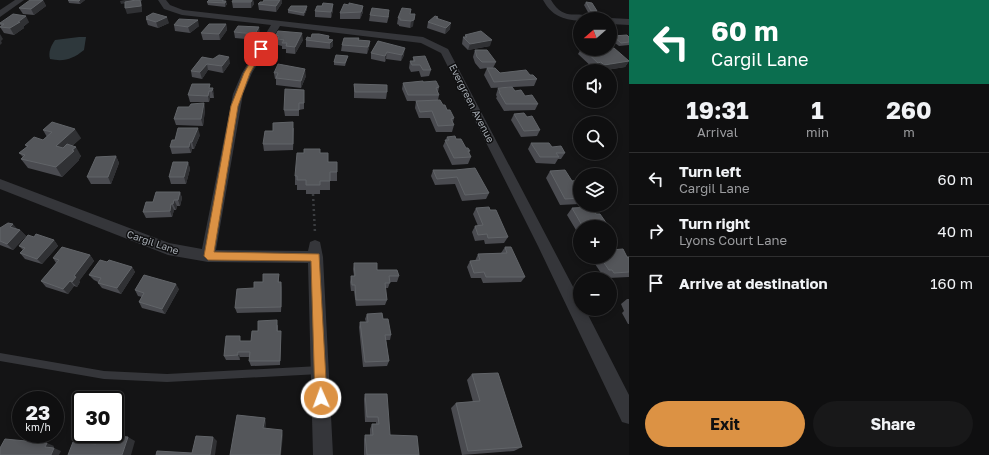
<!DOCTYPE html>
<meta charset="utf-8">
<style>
:root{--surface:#0f0f10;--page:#181819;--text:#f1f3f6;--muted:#9b9c9f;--line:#2f2f30;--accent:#dc9244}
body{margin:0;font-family:"Golos Text",sans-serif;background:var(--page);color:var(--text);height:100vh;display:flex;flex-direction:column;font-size:15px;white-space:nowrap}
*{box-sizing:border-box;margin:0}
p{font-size:13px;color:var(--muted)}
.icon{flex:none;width:22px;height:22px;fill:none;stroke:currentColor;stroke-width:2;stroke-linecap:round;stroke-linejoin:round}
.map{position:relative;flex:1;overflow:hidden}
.drawer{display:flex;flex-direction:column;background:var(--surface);width:360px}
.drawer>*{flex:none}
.banner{background:#0b6e4f;color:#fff;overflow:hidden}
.needle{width:26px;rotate:250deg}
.buttons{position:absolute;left:573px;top:12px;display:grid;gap:8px}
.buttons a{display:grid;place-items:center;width:44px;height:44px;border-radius:50%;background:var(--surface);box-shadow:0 2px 6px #0003,0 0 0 1px var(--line);font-size:20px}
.speed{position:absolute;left:12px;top:391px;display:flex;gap:8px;font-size:20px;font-weight:700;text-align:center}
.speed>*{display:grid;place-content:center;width:52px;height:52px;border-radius:50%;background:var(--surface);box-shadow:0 2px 6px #0003,0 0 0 1px var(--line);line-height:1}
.speed small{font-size:10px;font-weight:400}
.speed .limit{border:2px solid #111;border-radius:6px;background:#fff;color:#111}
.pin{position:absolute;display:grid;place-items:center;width:34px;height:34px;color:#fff;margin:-17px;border-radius:8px;box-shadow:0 2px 6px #0006}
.me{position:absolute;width:44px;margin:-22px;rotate:358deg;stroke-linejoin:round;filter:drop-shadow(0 0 3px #0008)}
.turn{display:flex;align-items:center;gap:14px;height:84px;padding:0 16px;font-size:18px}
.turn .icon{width:52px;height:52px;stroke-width:2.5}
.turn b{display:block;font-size:28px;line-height:34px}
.eta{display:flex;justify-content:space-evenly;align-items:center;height:68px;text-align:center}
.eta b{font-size:24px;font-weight:700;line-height:28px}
.cta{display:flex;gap:8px;margin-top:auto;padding:8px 16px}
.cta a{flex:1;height:46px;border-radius:24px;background:var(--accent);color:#111;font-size:16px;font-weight:700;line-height:46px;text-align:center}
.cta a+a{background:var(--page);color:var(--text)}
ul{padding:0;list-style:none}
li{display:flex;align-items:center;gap:12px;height:52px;padding:0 16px;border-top:1px solid var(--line)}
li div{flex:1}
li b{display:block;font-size:15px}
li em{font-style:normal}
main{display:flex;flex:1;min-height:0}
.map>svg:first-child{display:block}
.water{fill:#2e383c}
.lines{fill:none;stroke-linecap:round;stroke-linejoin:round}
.path{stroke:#3b3d40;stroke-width:2.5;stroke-dasharray:2 3;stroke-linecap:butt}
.lane{fill:#35363a;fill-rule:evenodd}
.street{fill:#35363a;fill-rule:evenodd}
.wall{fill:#4a4b50}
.shaded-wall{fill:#303134}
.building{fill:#54565a;stroke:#616468}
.route{fill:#dc9244;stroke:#8f5f2c}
.labels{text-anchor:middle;stroke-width:3;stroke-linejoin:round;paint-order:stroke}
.street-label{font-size:10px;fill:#a7adb4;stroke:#0f0f10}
</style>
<main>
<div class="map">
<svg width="629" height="455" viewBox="0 0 629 455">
<rect width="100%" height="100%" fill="#141415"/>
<!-- water -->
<path class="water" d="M79,37H86L84,50C73,59 64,62 50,59C48,52 51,46 55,40Z"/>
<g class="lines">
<!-- path -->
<polyline class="path" points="313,194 315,233"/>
<!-- lane -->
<polygon class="lane" points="0,353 104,371 167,374 320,366 323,367 324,370 323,373 320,374 167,382 104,379 0,361"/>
<!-- street -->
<g class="street">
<polygon points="15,0 24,0 0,17 0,10"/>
<polygon points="158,0 166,0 170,5 183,10 423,37 448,49 580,300 580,309 585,309 629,395 629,424 622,422 538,246 441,53 421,43 280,26 252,73 243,94 216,250 308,251 310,242 315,240 320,242 323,257 333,455 313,455 308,263 208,262 168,255 0,189 0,179 169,243 202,249 233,94 242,73 271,25 182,15 164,9"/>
<path d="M543,0H551C565,24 579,8 591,19H580V21C562,19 552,16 543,0Z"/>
<polygon points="610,18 629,19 629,25 610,24 610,19 608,19"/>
</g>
</g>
<!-- wall -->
<g class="wall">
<polygon points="43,0 46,6 34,15 23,14 19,8"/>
<polygon points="68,0 85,0 80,4 69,3"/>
<polygon points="209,0 224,0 227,4 225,7 208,5 207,2"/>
<polygon points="253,0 254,4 251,8 233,8 232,2"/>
<polygon points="264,0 282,0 282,3 276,12 259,10 258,4 263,2"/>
<polygon points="586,2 597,11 596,14 589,14 584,5"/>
<polygon points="322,6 333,10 331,18 315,17 315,11"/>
<polygon points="363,6 363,12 360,19 340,19 340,13"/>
<polygon points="307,9 304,16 288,13 288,10"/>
<polygon points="410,14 413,26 410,28 399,26 399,25 397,24 398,18"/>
<polygon points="370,15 389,16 387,23 369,21"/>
<polygon points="146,17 169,23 158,28 148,25 146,19 147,18"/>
<polygon points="438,17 438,19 450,29 445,34 427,28 428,22"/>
<polygon points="29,22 23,27 24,28 14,35 4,33 0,27 1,26 0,23"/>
<polygon points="226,24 227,30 220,40 203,40 201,33"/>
<polygon points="174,25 199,26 190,33 175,31"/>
<polygon points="234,32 260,34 256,40 235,38"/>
<polygon points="276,35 303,40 295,54 286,53 286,49 282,49 282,46 278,45 278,42 276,42"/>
<polygon points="465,35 490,46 468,50 462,44 463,37 465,37"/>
<polygon points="613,36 629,37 629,45 619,46 611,40"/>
<polygon points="359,38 359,40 370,41 369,48 367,54 341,51 342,45"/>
<polygon points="329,39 333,40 333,46 330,49 306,47 306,40"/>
<polygon points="378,41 404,55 401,61 386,59 385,62 371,59 371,53"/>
<polygon points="581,49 595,49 629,61 625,67 600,71 598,69 594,69 578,54"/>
<polygon points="475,50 496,62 493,68 500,73 530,75 537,79 534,86 491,88 484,75 487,68 480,69 475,63 473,57"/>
<polygon points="348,56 347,59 345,66 334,65 334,62"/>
<polygon points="202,57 230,63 223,73 208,70 202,79 192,77 191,71"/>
<polygon points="413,57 431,70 429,76 421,77 419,71 411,72 409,68 410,61 413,61"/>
<polygon points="274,73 306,76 301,88 276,85 276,79 275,79"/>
<polygon points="423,82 439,87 438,92 439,95 438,100 447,110 454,118 453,122 454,125 452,132 436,132 430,118 419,118 415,108 416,101 419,101 407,101 402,89 403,83"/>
<polygon points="354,84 387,92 386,99 354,98"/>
<polygon points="211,88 214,94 214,98 210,98 209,102 190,102 188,95"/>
<polygon points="498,88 515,91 538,104 535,110 504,111 496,98 497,97 496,95"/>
<polygon points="304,90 304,109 299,110 299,116 285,116 284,110"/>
<polygon points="204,103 205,110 203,126 176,125 174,119 189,107"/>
<polygon points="514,114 540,130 537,136 521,137 511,120"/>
<polygon points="294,128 293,150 264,151 263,144 273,131"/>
<polygon points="43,130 81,138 72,146 81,156 79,159 79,160 62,177 28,168 21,159 23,157 19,153 27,147 25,145 43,140 47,137"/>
<polygon points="200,135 194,149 192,149 191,153 172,154 170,147 175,140"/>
<polygon points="447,137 456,139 466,148 470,151 469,153 471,157 468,164 452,165 443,146"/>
<polygon points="531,143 552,147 565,153 561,159 558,159 555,164 536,163 528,149"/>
<polygon points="320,153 337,172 337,181 330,181 330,190 320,190 320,194 306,194 306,190 297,190 297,185 295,185 295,176"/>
<polygon points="116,156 119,163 111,184 91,184 87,177"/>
<polygon points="188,162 190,169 186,184 171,184 169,177"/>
<polygon points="433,170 455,170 489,193 486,199 462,201 455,184 435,185 431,176"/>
<polygon points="550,171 572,181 580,180 580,203 579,204 560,205 546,178"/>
<polygon points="180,192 182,198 180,206 177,206 176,210 174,210 172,217 146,218 143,212 153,202"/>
<polygon points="476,208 490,210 508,237 504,243 485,244 484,240 475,241 472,232 475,226 478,226 473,214"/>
<polygon points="572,208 596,214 607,224 605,227 580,227 580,235 579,235 567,215"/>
<polygon points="0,228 17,229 20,230 26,236 13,250 0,245"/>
<polygon points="34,237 54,240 58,246 42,264 25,259 20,253 23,250 19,246"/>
<polygon points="505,247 525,277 521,282 483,283 481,278 471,278 467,267 470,261 475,261 478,254 501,253"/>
<polygon points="611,250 627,257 629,257 629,277 608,278 606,276 603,276 595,264 592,257 610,257"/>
<polygon points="90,255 94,261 79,281 80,282 77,287 74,286 68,294 46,287 41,281 56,263 53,258"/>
<polygon points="107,262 132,267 135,272 121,294 102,288 98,283 98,282 94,280 89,275"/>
<polygon points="354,263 399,276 397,282 390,282 388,288 385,288 387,300 385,305 356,306 354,291 351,291 350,282 351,276 354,276 353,269"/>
<polygon points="279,274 279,282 282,288 281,312 237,313 235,308 254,288 263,282"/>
<polygon points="179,289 165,314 142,308 139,302 142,297 138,296 135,290"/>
<polygon points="627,299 629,299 629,324 628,324 622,313 624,311 621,304"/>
<polygon points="367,314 383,319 391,335 390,340 386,340 389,361 387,366 363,367 359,327 360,322 366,322 365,319"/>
<polygon points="278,325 278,331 281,336 280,365 251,366 249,361 250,357 240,357 240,360 226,360 224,356 242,341 251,341 258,331"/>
<polygon points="472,374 522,447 514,451 462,455 451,408 456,403 473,402 467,380"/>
<polygon points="365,394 390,435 419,455 364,455 364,439 365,435 370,435 370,429 372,424 376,424 376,422 365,422 364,399"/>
</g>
<!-- shaded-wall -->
<g class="shaded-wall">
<polygon points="43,0 46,6 34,15 31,9"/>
<polygon points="80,0 85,0 80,4 79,1"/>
<polygon points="125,0 142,0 142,1 141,1 142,5 142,12 127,14 125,8 140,1 121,4 120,1"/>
<polygon points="252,0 253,0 254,4 251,8 251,2"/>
<polygon points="280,0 282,0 282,3 276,12 276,6"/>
<polygon points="226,1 227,4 225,7 225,3"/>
<polygon points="333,4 333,10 331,18 331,12"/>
<polygon points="307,6 307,9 304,16 304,13"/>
<polygon points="363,6 363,12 360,19 361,12"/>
<polygon points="26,16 29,22 23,27 24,28 14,35 10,28"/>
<polygon points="167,17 169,23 158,28 156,22"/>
<polygon points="198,20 199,26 190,33 188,27"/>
<polygon points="414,20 413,26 410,28 411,21"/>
<polygon points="451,23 450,29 445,34 446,28"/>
<polygon points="226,24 227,30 220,40 219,34"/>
<polygon points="259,27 260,34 256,40 255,34"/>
<polygon points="302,33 303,40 295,54 295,47"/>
<polygon points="0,34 3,39 1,41 2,43 0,45"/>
<polygon points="333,40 333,46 330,49 330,43"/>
<polygon points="492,40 490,46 468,50 470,44"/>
<polygon points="370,41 369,48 367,54 368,47"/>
<polygon points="405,48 404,55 401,61 402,55"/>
<polygon points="387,52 386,59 385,62 385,56"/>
<polygon points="229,57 230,63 223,73 222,66"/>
<polygon points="629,61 625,67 600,71 604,65"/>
<polygon points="601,62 598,69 594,69 598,63"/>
<polygon points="207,64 208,70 202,79 200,72"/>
<polygon points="305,69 306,76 301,88 301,81"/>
<polygon points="213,88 214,94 214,98 212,91"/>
<polygon points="209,91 210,98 209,102 208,96"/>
<polygon points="204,103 205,110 203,126 201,119"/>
<polygon points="198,128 200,135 194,149 192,142"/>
<polygon points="75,129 81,138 62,155 56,146"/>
<polygon points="190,142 192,149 191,153 189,147"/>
<polygon points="76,147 81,156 79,159 79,160 62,177 56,167"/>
<polygon points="116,156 119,163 111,184 108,177"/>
<polygon points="188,162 190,169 186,184 184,177"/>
<polygon points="180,192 182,198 180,206 178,200"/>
<polygon points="174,200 177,206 176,210 173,204"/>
<polygon points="171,204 174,210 172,217 170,211"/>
<polygon points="13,224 18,230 10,227"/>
<polygon points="20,230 26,236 13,250 7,244"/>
<polygon points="54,240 58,246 42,264 37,259"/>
<polygon points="90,255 94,261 79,281 80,282 77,287 72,282 74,276"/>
<polygon points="132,267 135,272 121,294 117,288"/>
<polygon points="70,281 74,286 68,294 63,289"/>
<polygon points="281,282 282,288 281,312"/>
<polygon points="176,284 179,289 165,314 162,309"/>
<polygon points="238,352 240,357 240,360 238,355"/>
<polygon points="265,418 266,423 265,433 263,428"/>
<polygon points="282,430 283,435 281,455 280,455"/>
<polygon points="128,437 135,441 131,455 122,455"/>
<polygon points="213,437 217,441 215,455 210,455"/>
<polygon points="47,443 54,446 52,450 45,447"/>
<polygon points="54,448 61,451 59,455 51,455"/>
</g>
<!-- building -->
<g class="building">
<polygon points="30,0 43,0 31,9 19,8"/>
<polygon points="68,0 80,0 79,1"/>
<polygon points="136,0 140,0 141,6 125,8 125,2"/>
<polygon points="209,0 223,0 222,1 226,1 225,3 207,2"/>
<polygon points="233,0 252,0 251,2 232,2"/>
<polygon points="264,0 280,0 276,6 258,4 260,2 263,2"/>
<polygon points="586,2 592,3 597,11 591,11"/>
<polygon points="323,3 333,4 331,12 315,11 317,6 322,6"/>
<polygon points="349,3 363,6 361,12 340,13 344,4 349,5"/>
<polygon points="291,6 307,6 304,13 288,10"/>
<polygon points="372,8 389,10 388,17 370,15"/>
<polygon points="402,8 411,9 410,14 415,14 414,20 411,21 400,20 400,18 398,18"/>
<polygon points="153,13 167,17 156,22 146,19 148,18 146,17"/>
<polygon points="13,14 26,16 18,22 20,22 10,28 0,27 4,24 0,24 0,23"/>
<polygon points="435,16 438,17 436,18 451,23 446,28 428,22"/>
<polygon points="179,19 198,20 188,27 174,25"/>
<polygon points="209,24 226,24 219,34 201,33"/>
<polygon points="238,26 259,27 255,34 234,32"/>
<polygon points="278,31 302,33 295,47 286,46 287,43 282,43 284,40 278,39 279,36 276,35"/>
<polygon points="481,31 492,40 470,44 463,37 467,37 465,35"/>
<polygon points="312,34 319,34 329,36 328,39 333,40 330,43 306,40 307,37 311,38"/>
<polygon points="627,35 629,37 629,42 621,43 613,36"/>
<polygon points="344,38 359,38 358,40 370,41 368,47 342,45"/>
<polygon points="378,41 405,48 402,55 387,52 385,56 371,53"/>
<polygon points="614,48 629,61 604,65 601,62 598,63 583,49 595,49 597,50"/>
<polygon points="475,50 487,50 496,62 482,62 477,57"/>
<polygon points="219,55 229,57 222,66 207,64 200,72 191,71 202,57 213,59"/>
<polygon points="336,55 348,56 345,63 334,62"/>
<polygon points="425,56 431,70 423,70 420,65 412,65 410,61 415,61 413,57"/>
<polygon points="278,64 305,69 301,81 276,78 278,73 274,73"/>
<polygon points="487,68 495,68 500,73 526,70 530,75 533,75 537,79 494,82"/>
<polygon points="423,81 423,82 436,81 439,87 436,88 439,95 408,95 403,83"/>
<polygon points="192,84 210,84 209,88 213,88 212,91 209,91 208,96 188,95"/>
<polygon points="354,84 387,85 387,92 355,92"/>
<polygon points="512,87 515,91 521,90 525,96 532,95 538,104 506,104 499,92 500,92 498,88"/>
<polygon points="285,89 304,90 304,103 299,103 299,110 284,110"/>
<polygon points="440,100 443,105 445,105 447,110 450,110 454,118 451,119 454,125 438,126 432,111 420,112 416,101"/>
<polygon points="204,103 201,119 174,119 178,107 189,107 191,104"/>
<polygon points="524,113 527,117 532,116 540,130 524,131 514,114"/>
<polygon points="52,122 75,129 56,146 63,148 67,144 76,147 72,150 74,151 56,167 21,159 25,155 19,153 28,146 25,145 34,137 43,140 52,132 43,130"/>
<polygon points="293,122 293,144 263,144 265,131 273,131 273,123"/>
<polygon points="178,128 198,128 192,142 190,142 189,147 170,147 172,140 175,140"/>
<polygon points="455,136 456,139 461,139 466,148 468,148 470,151 468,151 471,157 454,158 445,140 449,140 447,137"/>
<polygon points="531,143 549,143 552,147 561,146 565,153 556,153 559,157 540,157"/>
<polygon points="304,149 320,149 320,153 328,153 328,162 337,162 337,172 330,172 330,181 320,181 320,185 306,185 306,180 297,180 297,176 295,176 297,153 304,153"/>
<polygon points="116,156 108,177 87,177 96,157"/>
<polygon points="173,162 188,162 184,177 169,177"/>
<polygon points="475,168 489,193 465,195 457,177 437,179 433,170 455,170"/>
<polygon points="565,170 572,181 580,180 580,191 579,191 580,192 580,198 565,199 550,171"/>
<polygon points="156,192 180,192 178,200 174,200 173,204 171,204 170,211 143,212 146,202 153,202"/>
<polygon points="489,207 490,210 496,210 508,237 488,238 487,234 478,235 475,226 483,225 476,208"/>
<polygon points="592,207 596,214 600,214 607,224 603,224 605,227 583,227 572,208"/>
<polygon points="8,223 13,224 10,227 20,230 7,244 0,241 0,228"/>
<polygon points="36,234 54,240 37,259 20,253 25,248 19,246 28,235 34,237"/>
<polygon points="62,247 90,255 74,276 76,277 72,282 70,281 63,289 41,281 59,260 53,258"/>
<polygon points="505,247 511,247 525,277 486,277 484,272 474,273 470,261 480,260 478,254 507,253"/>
<polygon points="610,249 611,250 623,249 627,257 629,257 629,272 614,273 612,270 609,270 600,257 610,257"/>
<polygon points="100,260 107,262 109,260 132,267 117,288 98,283 101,278 89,275"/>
<polygon points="354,263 377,263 377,270 397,270 399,276 389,276 390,283 385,283 387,300 356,300 355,285 352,285 351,276 355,276"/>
<polygon points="263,274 279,274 278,282 281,282 281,307 235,308 237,289 254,288 254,282 263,282"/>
<polygon points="144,275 176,284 162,309 139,302 144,293 135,290"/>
<polygon points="382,313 383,319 388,319 391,335 385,335 389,361 365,362 360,322 368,322 367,314"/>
<polygon points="277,320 277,331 281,331 280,361 249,361 250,352 238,352 238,355 224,356 226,336 240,336 240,341 251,341 252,331 258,331 258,321"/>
<polygon points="498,373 522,447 468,451 456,403 480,401 472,374"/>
<polygon points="365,394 387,394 390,435 417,436 419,455 367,455 365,435 373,435 372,424 379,424 378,417 367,417"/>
<polygon points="237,415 265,418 263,428 282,430 280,455 230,455"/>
<polygon points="116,436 128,437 122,455 68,455 73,442 96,444 98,438 115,439"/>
<polygon points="196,436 213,437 210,455 156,455 157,451 192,453"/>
<polygon points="5,439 47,443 45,447 54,448 51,455 0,455 0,448"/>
</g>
<!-- route -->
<polygon class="route" points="261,47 264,49 250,73 238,106 214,252 319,254 327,398 326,403 321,404 317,403 315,398 311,261 208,260 204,256 231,106 244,73 258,49"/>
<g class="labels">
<!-- street labels -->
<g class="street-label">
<text transform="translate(472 103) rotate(63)" y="4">Evergreen Avenue</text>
<text transform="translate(153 242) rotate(19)" y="4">Cargil Lane</text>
</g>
</g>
</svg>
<div class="buttons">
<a><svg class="needle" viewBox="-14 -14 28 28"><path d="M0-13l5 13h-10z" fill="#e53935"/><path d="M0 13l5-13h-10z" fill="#9b9c9f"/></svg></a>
<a><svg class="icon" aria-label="sound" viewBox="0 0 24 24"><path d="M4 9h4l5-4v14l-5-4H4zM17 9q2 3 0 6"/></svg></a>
<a><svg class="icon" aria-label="search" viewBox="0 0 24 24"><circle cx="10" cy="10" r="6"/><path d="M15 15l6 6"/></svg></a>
<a><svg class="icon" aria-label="layers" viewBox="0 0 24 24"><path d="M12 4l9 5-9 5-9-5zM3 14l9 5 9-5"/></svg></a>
<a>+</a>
<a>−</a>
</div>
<div class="speed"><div>23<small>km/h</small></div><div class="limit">30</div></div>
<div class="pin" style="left:261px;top:49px;background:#d93025"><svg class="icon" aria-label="arrive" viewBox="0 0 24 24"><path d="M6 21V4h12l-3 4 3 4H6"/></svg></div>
<svg class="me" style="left:321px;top:398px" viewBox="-20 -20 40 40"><circle r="17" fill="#dc9244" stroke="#fff" stroke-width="3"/><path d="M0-11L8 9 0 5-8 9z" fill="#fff"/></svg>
</div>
<section class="drawer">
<div class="banner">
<div class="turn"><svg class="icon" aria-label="left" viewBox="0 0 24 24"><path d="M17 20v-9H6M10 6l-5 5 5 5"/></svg><div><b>60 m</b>Cargil Lane</div></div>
</div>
<div class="eta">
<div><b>19:31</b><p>Arrival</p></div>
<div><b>1</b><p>min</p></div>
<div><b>260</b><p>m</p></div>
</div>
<ul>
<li><svg class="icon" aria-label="left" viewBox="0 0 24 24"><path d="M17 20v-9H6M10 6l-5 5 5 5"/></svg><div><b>Turn left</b><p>Cargil Lane</p></div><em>60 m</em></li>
<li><svg class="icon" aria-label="right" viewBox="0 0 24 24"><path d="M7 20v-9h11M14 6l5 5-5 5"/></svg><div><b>Turn right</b><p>Lyons Court Lane</p></div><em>40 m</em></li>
<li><svg class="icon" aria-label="arrive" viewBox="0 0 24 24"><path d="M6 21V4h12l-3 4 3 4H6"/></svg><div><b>Arrive at destination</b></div><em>160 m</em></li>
</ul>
<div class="cta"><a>Exit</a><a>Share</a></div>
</section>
</main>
